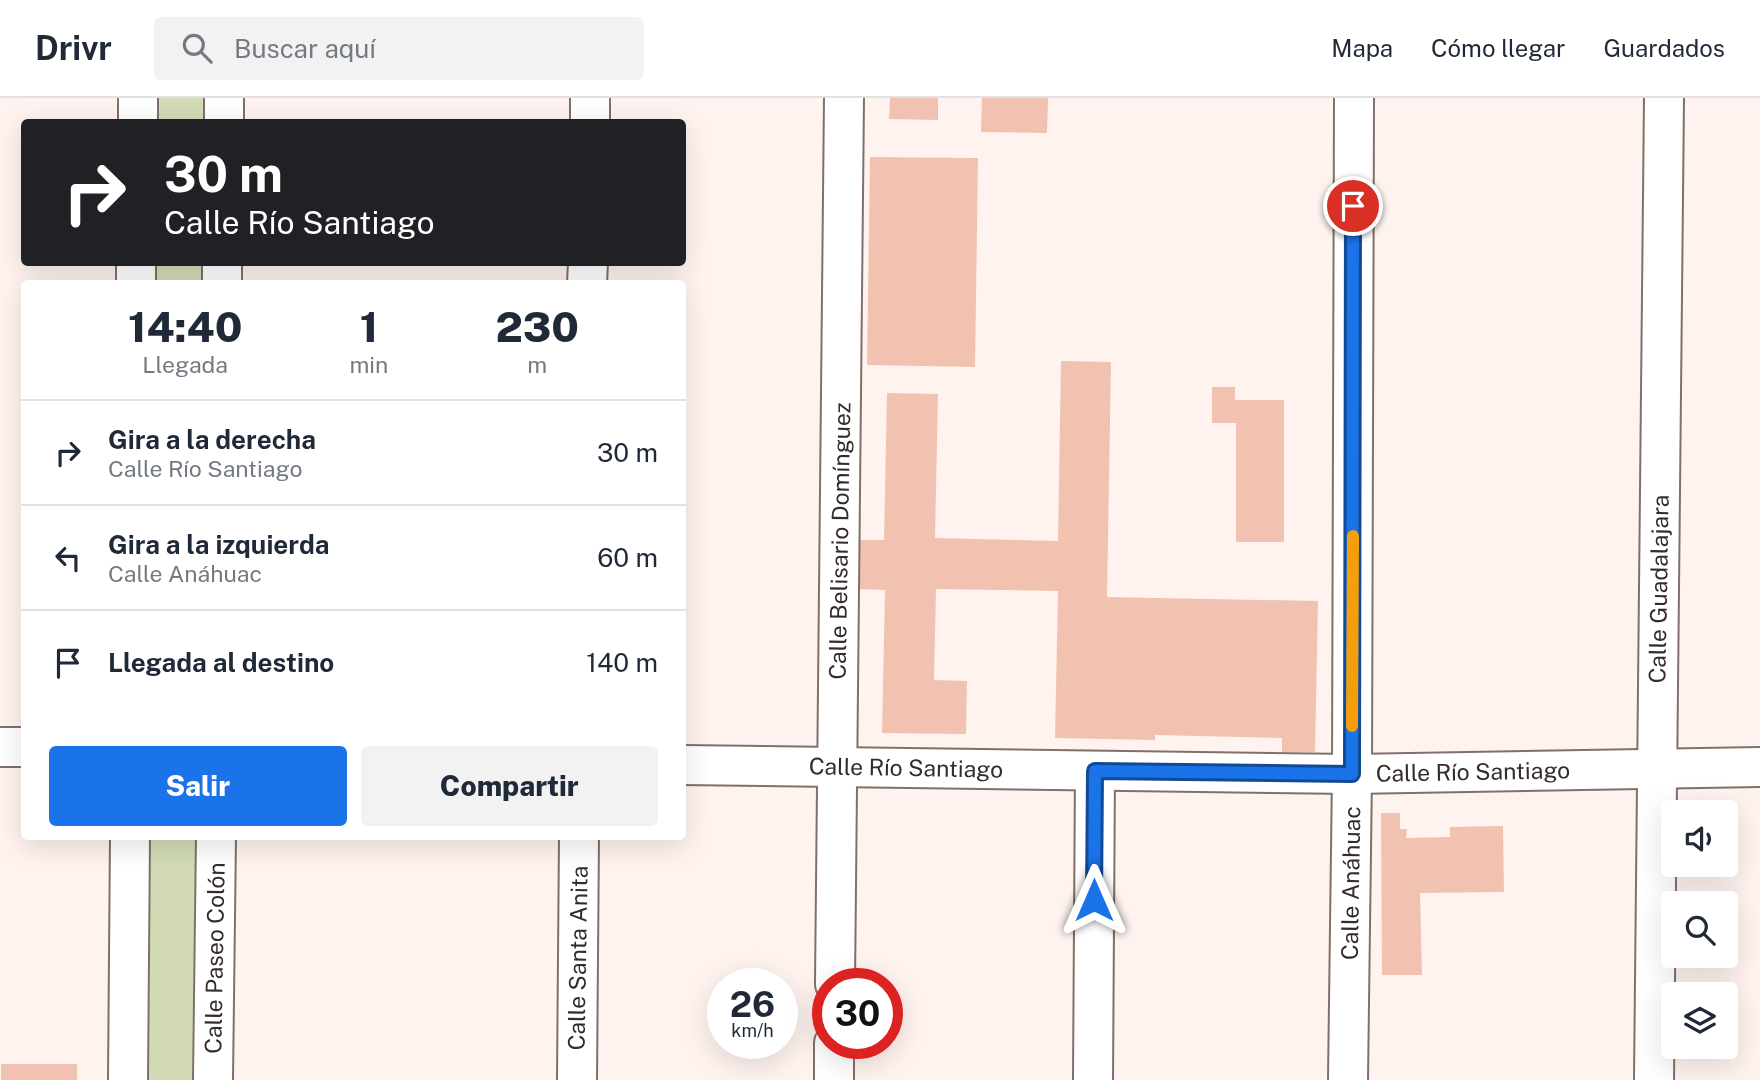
<!DOCTYPE html>
<html lang="es">
<meta charset="utf-8">
<style>
:root{--surface:#fff;--page:#f2f2f3;--text:#1f2937;--muted:#747a83;--line:#e0e1e3;--accent:#1a73e8}
body{margin:0;font-family:"Public Sans",sans-serif;background:var(--page);color:var(--text);height:100vh;display:flex;flex-direction:column;font-size:26px;white-space:nowrap}
*{box-sizing:border-box;margin:0}
p{font-size:23px;color:var(--muted)}
.icon{flex:none;width:38px;height:38px;fill:none;stroke:currentColor;stroke-width:2;stroke-linecap:round;stroke-linejoin:round}
.map{position:relative;flex:1;overflow:hidden}
.sheet{position:absolute;left:21px;top:182px;width:665px;height:560px;display:flex;flex-direction:column;background:var(--surface);border-radius:7px;box-shadow:0 7px 28px #0002}
.sheet>*{flex:none}
.hud{position:absolute;left:21px;top:21px;width:665px;height:147px;border-radius:7px;box-shadow:0 7px 28px #0002;background:#202124;color:#fff;overflow:hidden}
.controls{position:absolute;left:1661px;top:702px;display:grid;gap:14px}
.controls a{display:grid;place-items:center;width:77px;height:77px;border-radius:7px;background:var(--surface);box-shadow:0 7px 28px #0002;font-size:35px}
.speed{position:absolute;left:707px;top:870px;display:flex;gap:14px;font-size:35px;font-weight:700;text-align:center}
.speed>*{display:grid;place-content:center;width:91px;height:91px;border-radius:50%;background:var(--surface);box-shadow:0 7px 28px #0002;line-height:1}
.speed small{font-size:18px;font-weight:400}
.speed .limit{border:10px solid #d22;background:#fff;color:#111}
.pin{position:absolute;display:grid;place-items:center;width:60px;height:60px;color:#fff;margin:-30px;border:4px solid #fff;border-radius:50%;box-shadow:0 2px 7px #0007}
.me{position:absolute;width:77px;margin:-38px;rotate:0deg;stroke-linejoin:round;filter:drop-shadow(0 0 5px #0008)}
.turn{display:flex;align-items:center;gap:24px;height:147px;padding:0 28px;font-size:32px}
.turn .icon{width:91px;height:91px;stroke-width:2.5}
.turn b{display:block;font-size:49px;line-height:60px}
.eta{display:flex;justify-content:space-evenly;align-items:center;height:119px;text-align:center}
.eta b{font-size:42px;font-weight:800;line-height:49px}
.action{display:flex;gap:14px;margin-top:auto;padding:14px 28px}
.action a{flex:1;height:80px;border-radius:7px;background:var(--accent);color:#fff;font-size:28px;font-weight:800;line-height:80px;text-align:center}
.action a+a{background:var(--page);color:var(--text)}
ul{padding:0;list-style:none}
li{display:flex;align-items:center;gap:21px;height:105px;padding:0 28px;border-top:2px solid var(--line)}
li div{flex:1}
li b{display:block;font-size:26px}
li em{font-style:normal}
header{display:flex;align-items:center;gap:42px;box-sizing:border-box;height:98px;padding:0 35px;background:var(--surface);border-bottom:2px solid var(--line)}
header strong{font-size:33px}
nav{display:flex;gap:38px;margin-inline-start:auto;font-size:24px}
.search{width:490px;height:63px;background:var(--page);display:flex;align-items:center;gap:18px;box-sizing:border-box;padding:0 24px;border-radius:7px;color:var(--muted);font-size:26px}
.map>svg:first-child{display:block}
.green{fill:#d2dbb5}
.building{fill:#f2c2b0}
.lines{fill:none;stroke-linecap:round;stroke-linejoin:round}
.minor-casing{stroke:#817069;stroke-width:42}
.major-casing{stroke:#817069;stroke-width:42}
.minor{stroke:#fff;stroke-width:38}
.major{stroke:#fff;stroke-width:38}
.route-casing{stroke:#114b97;stroke-width:18}
.route{stroke:#1a73e8;stroke-width:12}
.slow{stroke:#f59e0b;stroke-width:12}
.labels{text-anchor:middle;stroke-width:5;stroke-linejoin:round;paint-order:stroke}
.street-label{font-size:23px;fill:#332c29;stroke:#fff}
</style>
<header>
<strong>Drivr</strong>
<div class="search"><svg class="icon" aria-label="search" viewBox="0 0 24 24"><circle cx="10" cy="10" r="6"/><path d="M15 15l6 6"/></svg>Buscar aquí</div>
<nav><a>Mapa</a><a>Cómo llegar</a><a>Guardados</a></nav>
</header>
<div class="map">
<svg width="1760" height="982" viewBox="0 0 1760 982">
<rect width="100%" height="100%" fill="#fef3ee"/>
<!-- green -->
<g class="green">
<rect x="138" y="0" width="86" height="24"/>
<polygon points="136,165 222,165 222,185 136,186"/>
<polygon points="130,739 216,739 213,982 127,982"/>
</g>
<!-- building -->
<g class="building">
<polygon points="890,0 938,0 938,22 889,21"/>
<polygon points="982,0 1048,0 1047,35 981,34"/>
<polygon points="870,59 978,60 975,269 867,267"/>
<polygon points="1061,263 1111,264 1107,499 1318,503 1315,654 1282,654 1282,640 1155,637 1155,642 1055,640 1058,493 936,491 934,582 967,583 966,636 882,635 885,492 857,491 858,442 884,442 887,295 938,296 935,440 1058,443"/>
<polygon points="1212,289 1235,289 1235,302 1284,302 1284,444 1236,444 1236,325 1212,325"/>
<polygon points="1381,715 1400,715 1400,731 1407,731 1406,740 1450,739 1450,729 1503,728 1504,794 1420,795 1422,877 1382,877"/>
<rect x="1" y="966" width="76" height="16"/>
</g>
<g class="lines">
<!-- minor casing -->
<g class="minor-casing">
<g id="minor">
<polyline points="590,24 590,0"/>
<polyline points="587,186 588,164"/>
<polyline points="0,649 24,649"/>
<polyline points="682,667 1352,676 1760,669"/>
<polyline points="835,886 844,0"/>
<polyline points="577,982 579,738"/>
<polyline points="834,982 834,945"/>
<polyline points="1093,982 1095,673"/>
<polyline points="1348,982 1352,676 1354,0"/>
<polyline points="1654,982 1664,0"/>
</g>
</g>
<!-- major casing -->
<g class="major-casing">
<g id="major">
<polyline points="138,24 138,0"/>
<polyline points="224,24 224,0"/>
<polyline points="136,186 136,164"/>
<polyline points="222,186 222,164"/>
<polyline points="128,982 130,738"/>
<polyline points="213,982 216,738"/>
</g>
</g>
<!-- minor -->
<use href="#minor" class="minor"/>
<!-- major -->
<use href="#major" class="major"/>
</g>
<g class="lines">
<!-- route casing -->
<g class="route-casing">
<polyline id="route" points="1094,802 1095,673 1352,676 1353,108"/>
</g>
<!-- route -->
<use href="#route" class="route"/>
<!-- slow -->
<polyline class="slow" points="1352,628 1353,438"/>
</g>
<g class="labels">
<!-- street labels -->
<g class="street-label">
<text transform="translate(840 443) rotate(-89)" y="8">Calle Belisario Domínguez</text>
<text transform="translate(1659 491) rotate(-89)" y="8">Calle Guadalajara</text>
<text transform="translate(906 670) rotate(1)" y="8">Calle Río Santiago</text>
<text transform="translate(1473 674) rotate(-1)" y="8">Calle Río Santiago</text>
<text transform="translate(1351 785) rotate(-89)" y="8">Calle Anáhuac</text>
<text transform="translate(215 860) rotate(-89)" y="8">Calle Paseo Colón</text>
<text transform="translate(578 860) rotate(-89)" y="8">Calle Santa Anita</text>
</g>
</g>
</svg>
<div class="controls">
<a><svg class="icon" aria-label="sound" viewBox="0 0 24 24"><path d="M4 9h4l5-4v14l-5-4H4zM17 9q2 3 0 6"/></svg></a>
<a><svg class="icon" aria-label="search" viewBox="0 0 24 24"><circle cx="10" cy="10" r="6"/><path d="M15 15l6 6"/></svg></a>
<a><svg class="icon" aria-label="layers" viewBox="0 0 24 24"><path d="M12 4l9 5-9 5-9-5zM3 14l9 5 9-5"/></svg></a>
</div>
<div class="speed"><div>26<small>km/h</small></div><div class="limit">30</div></div>
<div class="pin" style="left:1353px;top:108px;background:#d93025"><svg class="icon" aria-label="arrive" viewBox="0 0 24 24"><path d="M6 21V4h12l-3 4 3 4H6"/></svg></div>
<svg class="me" style="left:1094px;top:802px" viewBox="-20 -20 40 40"><path d="M0-17L14 15 0 8-14 15z" fill="#1a73e8" stroke="#fff" stroke-width="4"/></svg>
<div class="hud">
<div class="turn"><svg class="icon" aria-label="right" viewBox="0 0 24 24"><path d="M7 20v-9h11M14 6l5 5-5 5"/></svg><div><b>30 m</b>Calle Río Santiago</div></div>
</div>
<section class="sheet">
<div class="eta">
<div><b>14:40</b><p>Llegada</p></div>
<div><b>1</b><p>min</p></div>
<div><b>230</b><p>m</p></div>
</div>
<ul>
<li><svg class="icon" aria-label="right" viewBox="0 0 24 24"><path d="M7 20v-9h11M14 6l5 5-5 5"/></svg><div><b>Gira a la derecha</b><p>Calle Río Santiago</p></div><em>30 m</em></li>
<li><svg class="icon" aria-label="left" viewBox="0 0 24 24"><path d="M17 20v-9H6M10 6l-5 5 5 5"/></svg><div><b>Gira a la izquierda</b><p>Calle Anáhuac</p></div><em>60 m</em></li>
<li><svg class="icon" aria-label="arrive" viewBox="0 0 24 24"><path d="M6 21V4h12l-3 4 3 4H6"/></svg><div><b>Llegada al destino</b></div><em>140 m</em></li>
</ul>
<div class="action"><a>Salir</a><a>Compartir</a></div>
</section>
</div>
